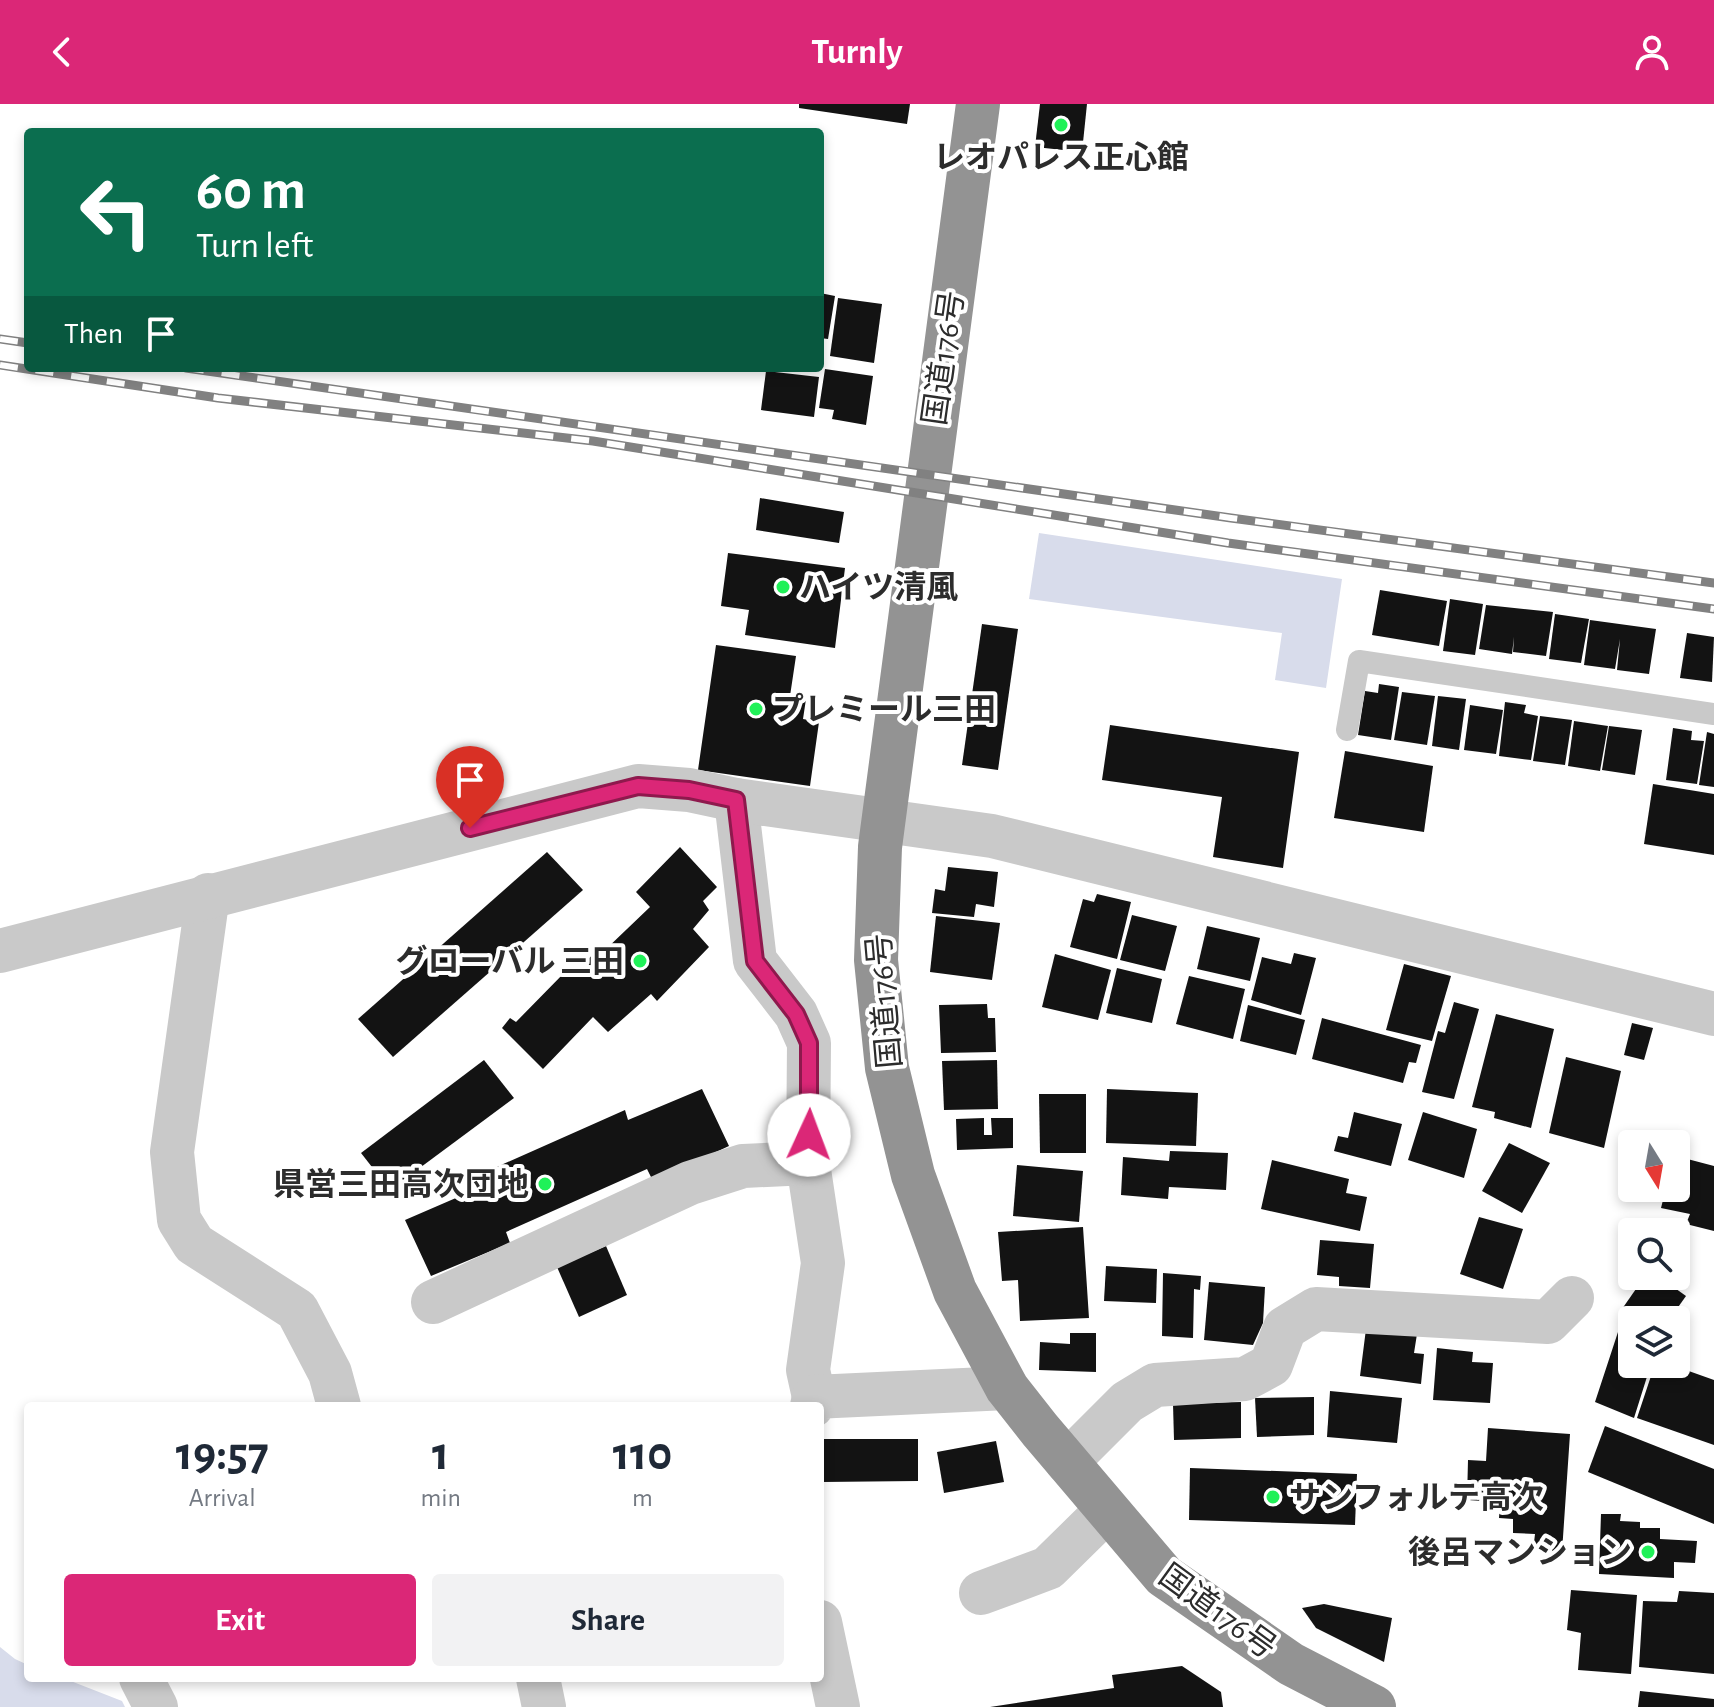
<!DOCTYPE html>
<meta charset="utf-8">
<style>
:root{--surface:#fff;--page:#f2f2f3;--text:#1f2937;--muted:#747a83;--accent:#db2777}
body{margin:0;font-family:"Alegreya Sans","Noto Sans JP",sans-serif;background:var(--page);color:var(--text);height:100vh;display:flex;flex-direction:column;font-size:30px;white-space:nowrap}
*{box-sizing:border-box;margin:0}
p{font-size:26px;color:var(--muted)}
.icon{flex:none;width:44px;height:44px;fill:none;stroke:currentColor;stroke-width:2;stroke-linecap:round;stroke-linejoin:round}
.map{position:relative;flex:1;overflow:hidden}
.details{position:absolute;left:24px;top:1298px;width:800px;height:280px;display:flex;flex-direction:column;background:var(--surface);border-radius:8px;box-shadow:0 4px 12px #0003}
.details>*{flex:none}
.guide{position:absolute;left:24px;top:24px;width:800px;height:244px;border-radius:8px;box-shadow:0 4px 12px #0003;background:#0b6e4f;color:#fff;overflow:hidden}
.needle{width:52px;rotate:169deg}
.buttons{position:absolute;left:1618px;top:1026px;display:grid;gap:16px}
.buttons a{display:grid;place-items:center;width:72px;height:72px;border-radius:8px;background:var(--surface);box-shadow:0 4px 12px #0003;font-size:40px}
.pin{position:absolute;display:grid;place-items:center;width:68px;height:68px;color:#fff;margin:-82px -34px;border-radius:50% 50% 50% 0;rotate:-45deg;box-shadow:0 0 8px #0007}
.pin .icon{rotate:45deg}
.me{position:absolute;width:88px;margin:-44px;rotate:2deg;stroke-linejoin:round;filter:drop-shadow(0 0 6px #0008)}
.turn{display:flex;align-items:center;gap:28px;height:168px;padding:0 40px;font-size:36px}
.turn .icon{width:104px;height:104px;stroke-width:2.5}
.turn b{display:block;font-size:56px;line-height:68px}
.then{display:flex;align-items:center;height:76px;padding:0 40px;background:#0003;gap:16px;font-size:30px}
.eta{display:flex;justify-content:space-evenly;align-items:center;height:136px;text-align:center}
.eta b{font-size:48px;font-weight:700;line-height:56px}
.action{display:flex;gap:16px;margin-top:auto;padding:16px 40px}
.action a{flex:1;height:92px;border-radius:8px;background:var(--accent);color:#fff;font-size:32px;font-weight:700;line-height:92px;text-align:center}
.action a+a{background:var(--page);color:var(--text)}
header{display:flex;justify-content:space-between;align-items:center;height:104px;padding:0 40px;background:var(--accent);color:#fff;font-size:36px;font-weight:700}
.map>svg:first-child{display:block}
.green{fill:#d8dceb}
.building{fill:#131313}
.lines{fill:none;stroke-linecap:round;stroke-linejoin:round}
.lane{stroke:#c9c9c9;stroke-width:22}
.street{stroke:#c9c9c9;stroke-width:44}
.highway{stroke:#939393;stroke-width:44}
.rail-casing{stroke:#818181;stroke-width:9}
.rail{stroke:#fff;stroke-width:6;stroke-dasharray:18;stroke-linecap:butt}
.route-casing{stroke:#8e194d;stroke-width:20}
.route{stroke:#db2777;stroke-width:14}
.poi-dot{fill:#20f158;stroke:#fff;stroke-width:3}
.labels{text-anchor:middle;stroke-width:8;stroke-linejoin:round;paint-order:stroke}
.poi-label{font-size:32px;font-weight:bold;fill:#2c2c2c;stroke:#fff;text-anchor:start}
.street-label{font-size:32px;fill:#2c2c2c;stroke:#fff}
</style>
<header><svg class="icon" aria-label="back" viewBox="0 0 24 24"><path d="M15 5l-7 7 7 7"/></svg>Turnly<svg class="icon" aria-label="person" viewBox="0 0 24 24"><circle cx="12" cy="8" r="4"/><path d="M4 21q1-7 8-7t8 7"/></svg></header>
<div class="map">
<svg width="1714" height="1603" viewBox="0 0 1714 1603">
<rect width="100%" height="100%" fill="#fff"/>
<!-- green -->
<g class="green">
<polygon points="1039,429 1342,475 1326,584 1275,576 1282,529 1029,495"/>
<polygon points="0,1543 15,1555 28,1561 28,1574 63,1574 122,1597 125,1603 0,1603"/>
</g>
<!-- building -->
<g class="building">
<polygon points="799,0 910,0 907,20 799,4"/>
<polygon points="1040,0 1087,0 1082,48 1035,43"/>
<polygon points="820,189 835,192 828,235 820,234"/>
<polygon points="838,194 882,200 874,259 830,252"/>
<polygon points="825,265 873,272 866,321 832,315 834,306 819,304"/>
<polygon points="766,267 819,273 814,313 761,306"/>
<polygon points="760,394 844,408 839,439 756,426"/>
<polygon points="728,449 845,464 835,544 745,531 749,506 721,502"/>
<polygon points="1380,486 1447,497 1439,542 1372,531"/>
<polygon points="1450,495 1483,500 1475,551 1443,547"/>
<polygon points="1486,501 1553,508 1546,552 1513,548 1514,533 1512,550 1479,545"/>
<polygon points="1555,510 1589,515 1581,559 1549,555"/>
<polygon points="1590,516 1656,525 1649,570 1617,566 1620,535 1615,565 1584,561"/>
<polygon points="982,520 1018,525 998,666 962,661"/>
<polygon points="1687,529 1714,533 1712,578 1680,574"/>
<polygon points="716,541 796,552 790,592 806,595 803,615 819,618 810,682 698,666"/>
<polygon points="1379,580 1399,583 1391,636 1358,631 1365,587 1378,589"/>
<polygon points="1402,588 1435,592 1427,641 1394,636"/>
<polygon points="1438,592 1466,595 1459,646 1432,642"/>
<polygon points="1505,598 1526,601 1524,609 1538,612 1531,656 1499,652"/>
<polygon points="1470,601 1503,606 1496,650 1464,646"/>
<polygon points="1540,612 1572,616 1565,661 1533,657"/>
<polygon points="1574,617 1608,622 1600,667 1568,662"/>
<polygon points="1110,621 1299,648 1283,764 1213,753 1222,693 1102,676"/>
<polygon points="1609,622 1642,626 1635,671 1602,666"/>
<polygon points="1673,624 1692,627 1691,636 1704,637 1697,680 1666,676"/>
<polygon points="1707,628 1714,630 1714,683 1699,681"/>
<polygon points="1345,647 1433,662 1424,728 1334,714"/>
<polygon points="1653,680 1714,690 1714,751 1644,740"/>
<polygon points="680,743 717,783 703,797 709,806 693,825 709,843 657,897 651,890 608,928 593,913 543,965 502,924 510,914 516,918 565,868 570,872 601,843 604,847 650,803 636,788"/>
<polygon points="547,748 583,786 393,953 358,915"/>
<polygon points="948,763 998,768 994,803 976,800 974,813 932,809 935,785 945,787"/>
<polygon points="1097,790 1131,798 1117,855 1070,843 1083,795 1094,798"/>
<polygon points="1132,811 1177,822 1165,867 1120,856"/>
<polygon points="936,812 1000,819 992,876 930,868"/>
<polygon points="1207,822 1260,834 1250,877 1197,865"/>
<polygon points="1294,849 1316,854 1301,911 1251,896 1262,853 1291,860"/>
<polygon points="1055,850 1111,866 1098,916 1042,903"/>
<polygon points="1404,860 1451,872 1432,937 1386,926"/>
<polygon points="1117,864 1162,875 1152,919 1106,909"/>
<polygon points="1189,872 1245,885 1233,935 1176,920"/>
<polygon points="1454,898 1479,905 1454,995 1422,988 1438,927 1445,929"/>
<polygon points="987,900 988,914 995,914 996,948 941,949 939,901"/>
<polygon points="1248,901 1305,916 1296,951 1240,937"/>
<polygon points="1496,910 1554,925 1531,1024 1494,1014 1495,1008 1472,1003"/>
<polygon points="1322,914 1421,941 1416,959 1409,958 1403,979 1312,955"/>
<polygon points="1632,919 1653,924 1644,956 1624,951"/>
<polygon points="1566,953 1621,967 1604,1044 1549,1029"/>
<polygon points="484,956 514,994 390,1086 361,1049"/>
<polygon points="997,956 998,1005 944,1006 942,957"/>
<polygon points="702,985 729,1042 653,1077 647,1065 506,1128 510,1139 431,1172 405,1116 479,1084 474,1073 625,1006 628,1016"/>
<polygon points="1107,985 1198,989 1196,1042 1106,1039"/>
<polygon points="1039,990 1086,990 1086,1049 1040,1049"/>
<polygon points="1354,1008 1402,1020 1391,1062 1334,1047 1338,1032 1348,1034"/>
<polygon points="1423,1008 1477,1025 1464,1074 1408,1056"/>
<polygon points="984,1014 984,1031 992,1031 991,1014 1013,1014 1013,1044 957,1046 956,1015"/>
<polygon points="1509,1039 1550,1059 1522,1109 1482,1087"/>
<polygon points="1170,1047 1228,1049 1226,1086 1169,1083 1168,1095 1121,1091 1123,1053 1169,1057"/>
<polygon points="1676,1052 1714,1062 1714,1127 1686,1120 1690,1110 1661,1104 1666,1084 1676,1084"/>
<polygon points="1272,1056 1349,1075 1346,1089 1367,1093 1360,1127 1261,1105"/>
<polygon points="1017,1061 1083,1067 1079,1118 1013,1112"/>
<polygon points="1479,1113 1523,1125 1503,1185 1460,1170"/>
<polygon points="1083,1123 1089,1214 1020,1217 1018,1176 1002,1177 998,1128"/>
<polygon points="1320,1136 1374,1140 1370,1184 1339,1182 1339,1173 1317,1171"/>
<polygon points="606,1142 627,1191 579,1213 557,1163"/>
<polygon points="1106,1162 1157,1165 1156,1199 1104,1197"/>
<polygon points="1163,1169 1201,1172 1200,1186 1194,1185 1193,1234 1162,1232"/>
<polygon points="1645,1172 1658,1172 1686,1192 1669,1216 1636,1216 1622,1205"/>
<polygon points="1209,1178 1265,1183 1263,1219 1253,1241 1204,1236"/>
<polygon points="1366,1225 1417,1230 1414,1249 1424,1250 1421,1280 1360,1272"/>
<polygon points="1618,1228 1632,1233 1632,1260 1651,1260 1634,1314 1595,1298"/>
<polygon points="1070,1229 1096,1229 1096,1268 1039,1266 1040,1238 1070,1240"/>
<polygon points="1437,1244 1473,1248 1472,1258 1493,1259 1490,1299 1433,1296"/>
<polygon points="1655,1260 1669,1260 1714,1276 1714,1341 1637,1314"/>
<polygon points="1330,1287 1402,1294 1397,1339 1327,1333"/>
<polygon points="1314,1293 1314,1331 1257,1333 1255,1294"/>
<polygon points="1241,1298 1241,1334 1174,1336 1173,1300"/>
<polygon points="1605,1322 1714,1365 1714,1420 1588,1368"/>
<polygon points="1488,1324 1570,1330 1562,1448 1533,1447 1535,1430 1513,1429 1513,1415 1499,1414 1500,1398 1467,1396 1468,1356 1486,1357"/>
<polygon points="822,1335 918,1335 918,1377 822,1378"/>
<polygon points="996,1337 1004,1378 944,1389 937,1348"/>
<polygon points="1190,1364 1357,1370 1355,1421 1189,1416"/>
<polygon points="1601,1410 1621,1410 1620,1417 1640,1418 1640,1424 1660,1424 1660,1435 1697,1437 1695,1459 1674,1458 1674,1474 1599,1470"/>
<polygon points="1571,1486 1637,1491 1631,1570 1578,1566 1581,1529 1567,1526"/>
<polygon points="1679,1487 1714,1489 1714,1570 1639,1563 1643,1497 1677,1498"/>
<polygon points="1324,1500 1392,1514 1384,1558 1316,1524 1302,1504"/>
<polygon points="1182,1562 1221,1588 1223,1603 990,1603 1114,1584 1112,1571"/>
<polygon points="1640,1587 1714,1595 1714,1603 1638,1603"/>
</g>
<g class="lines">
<!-- lane -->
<polyline class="lane" points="1347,626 1359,557 1714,610"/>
<!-- street -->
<g class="street">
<polyline points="736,696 755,857 796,910 809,939 808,1059 823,1159 808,1266 814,1293"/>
<polyline points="208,791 172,1048 179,1116 194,1140 297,1206 330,1269 339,1302"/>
<polyline points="0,847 638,682 689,686 736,696 992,732 1714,910"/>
<polyline points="433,1198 690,1079 743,1062 808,1059"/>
<polyline points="812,1302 814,1293 1007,1284"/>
<polyline points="1067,1358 1127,1298 1155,1281 1245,1275 1271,1261 1285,1224 1316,1205 1548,1218 1572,1194"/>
<polyline points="981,1489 1048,1464 1107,1406"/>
<polyline points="820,1518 838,1603"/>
<polyline points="141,1574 156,1603"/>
<polyline points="538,1574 544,1603"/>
</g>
<!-- highway -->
<polyline class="highway" points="978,0 880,743 876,856 887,964 913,1071 955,1187 1007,1284 1040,1326 1164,1472 1291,1560 1374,1603"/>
<!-- rail casing -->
<g class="rail-casing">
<g id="rail">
<polyline points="0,235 28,239"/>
<polyline points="0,261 218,294 593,337 1228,439 1714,505"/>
<polyline points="186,264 1231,414 1714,479"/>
</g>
</g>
<!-- rail -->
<use href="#rail" class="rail"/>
</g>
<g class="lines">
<!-- route casing -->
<g class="route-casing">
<polyline id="route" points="470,724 638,682 689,686 736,696 755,857 796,910 809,939 809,1031"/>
</g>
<!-- route -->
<use href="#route" class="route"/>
</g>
<!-- markers -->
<g class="poi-dot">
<circle cx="1061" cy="21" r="8"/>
<circle cx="783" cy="483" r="8"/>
<circle cx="756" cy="605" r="8"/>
<circle cx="640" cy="857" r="8"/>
<circle cx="545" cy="1080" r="8"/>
<circle cx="1273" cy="1393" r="8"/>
<circle cx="1648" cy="1448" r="8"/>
</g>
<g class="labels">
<!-- poi labels -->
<g class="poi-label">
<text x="1061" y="64" text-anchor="middle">レオパレス正心館</text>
<text x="799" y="494">ハイツ清風</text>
<text x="772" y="616">プレミール三田</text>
<text x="624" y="868" text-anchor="end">グローバル 三田</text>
<text x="529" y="1091" text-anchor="end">県営三田高次団地</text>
<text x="1289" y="1404">サンフォルテ高次</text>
<text x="1632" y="1459" text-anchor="end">後呂マンション</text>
</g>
<!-- street labels -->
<g class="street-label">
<text transform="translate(943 254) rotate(-82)" y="11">国道176号</text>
<text transform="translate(884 897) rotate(-95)" y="11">国道176号</text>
<text transform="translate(1218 1507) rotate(36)" y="11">国道176号</text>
</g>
</g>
</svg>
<div class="buttons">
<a><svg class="needle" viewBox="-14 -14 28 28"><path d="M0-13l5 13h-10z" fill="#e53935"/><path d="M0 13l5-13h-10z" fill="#747a83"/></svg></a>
<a><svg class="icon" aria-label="search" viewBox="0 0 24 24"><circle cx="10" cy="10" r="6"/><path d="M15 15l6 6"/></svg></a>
<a><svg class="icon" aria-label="layers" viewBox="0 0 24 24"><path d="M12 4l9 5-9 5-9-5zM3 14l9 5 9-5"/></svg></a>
</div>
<div class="pin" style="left:470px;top:724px;background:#d93025"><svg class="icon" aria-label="arrive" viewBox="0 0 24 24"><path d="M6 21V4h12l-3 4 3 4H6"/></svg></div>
<svg class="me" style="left:809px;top:1031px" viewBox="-20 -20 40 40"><circle r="19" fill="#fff"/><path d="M0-13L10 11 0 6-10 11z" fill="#db2777"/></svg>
<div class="guide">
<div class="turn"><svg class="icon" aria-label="left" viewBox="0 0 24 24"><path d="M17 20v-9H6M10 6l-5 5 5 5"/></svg><div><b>60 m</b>Turn left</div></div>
<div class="then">Then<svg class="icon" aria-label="arrive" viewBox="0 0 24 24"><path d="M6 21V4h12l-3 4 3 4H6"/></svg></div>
</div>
<section class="details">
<div class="eta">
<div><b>19:57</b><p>Arrival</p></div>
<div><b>1</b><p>min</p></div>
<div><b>110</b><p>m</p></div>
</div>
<div class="action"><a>Exit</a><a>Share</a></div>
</section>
</div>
